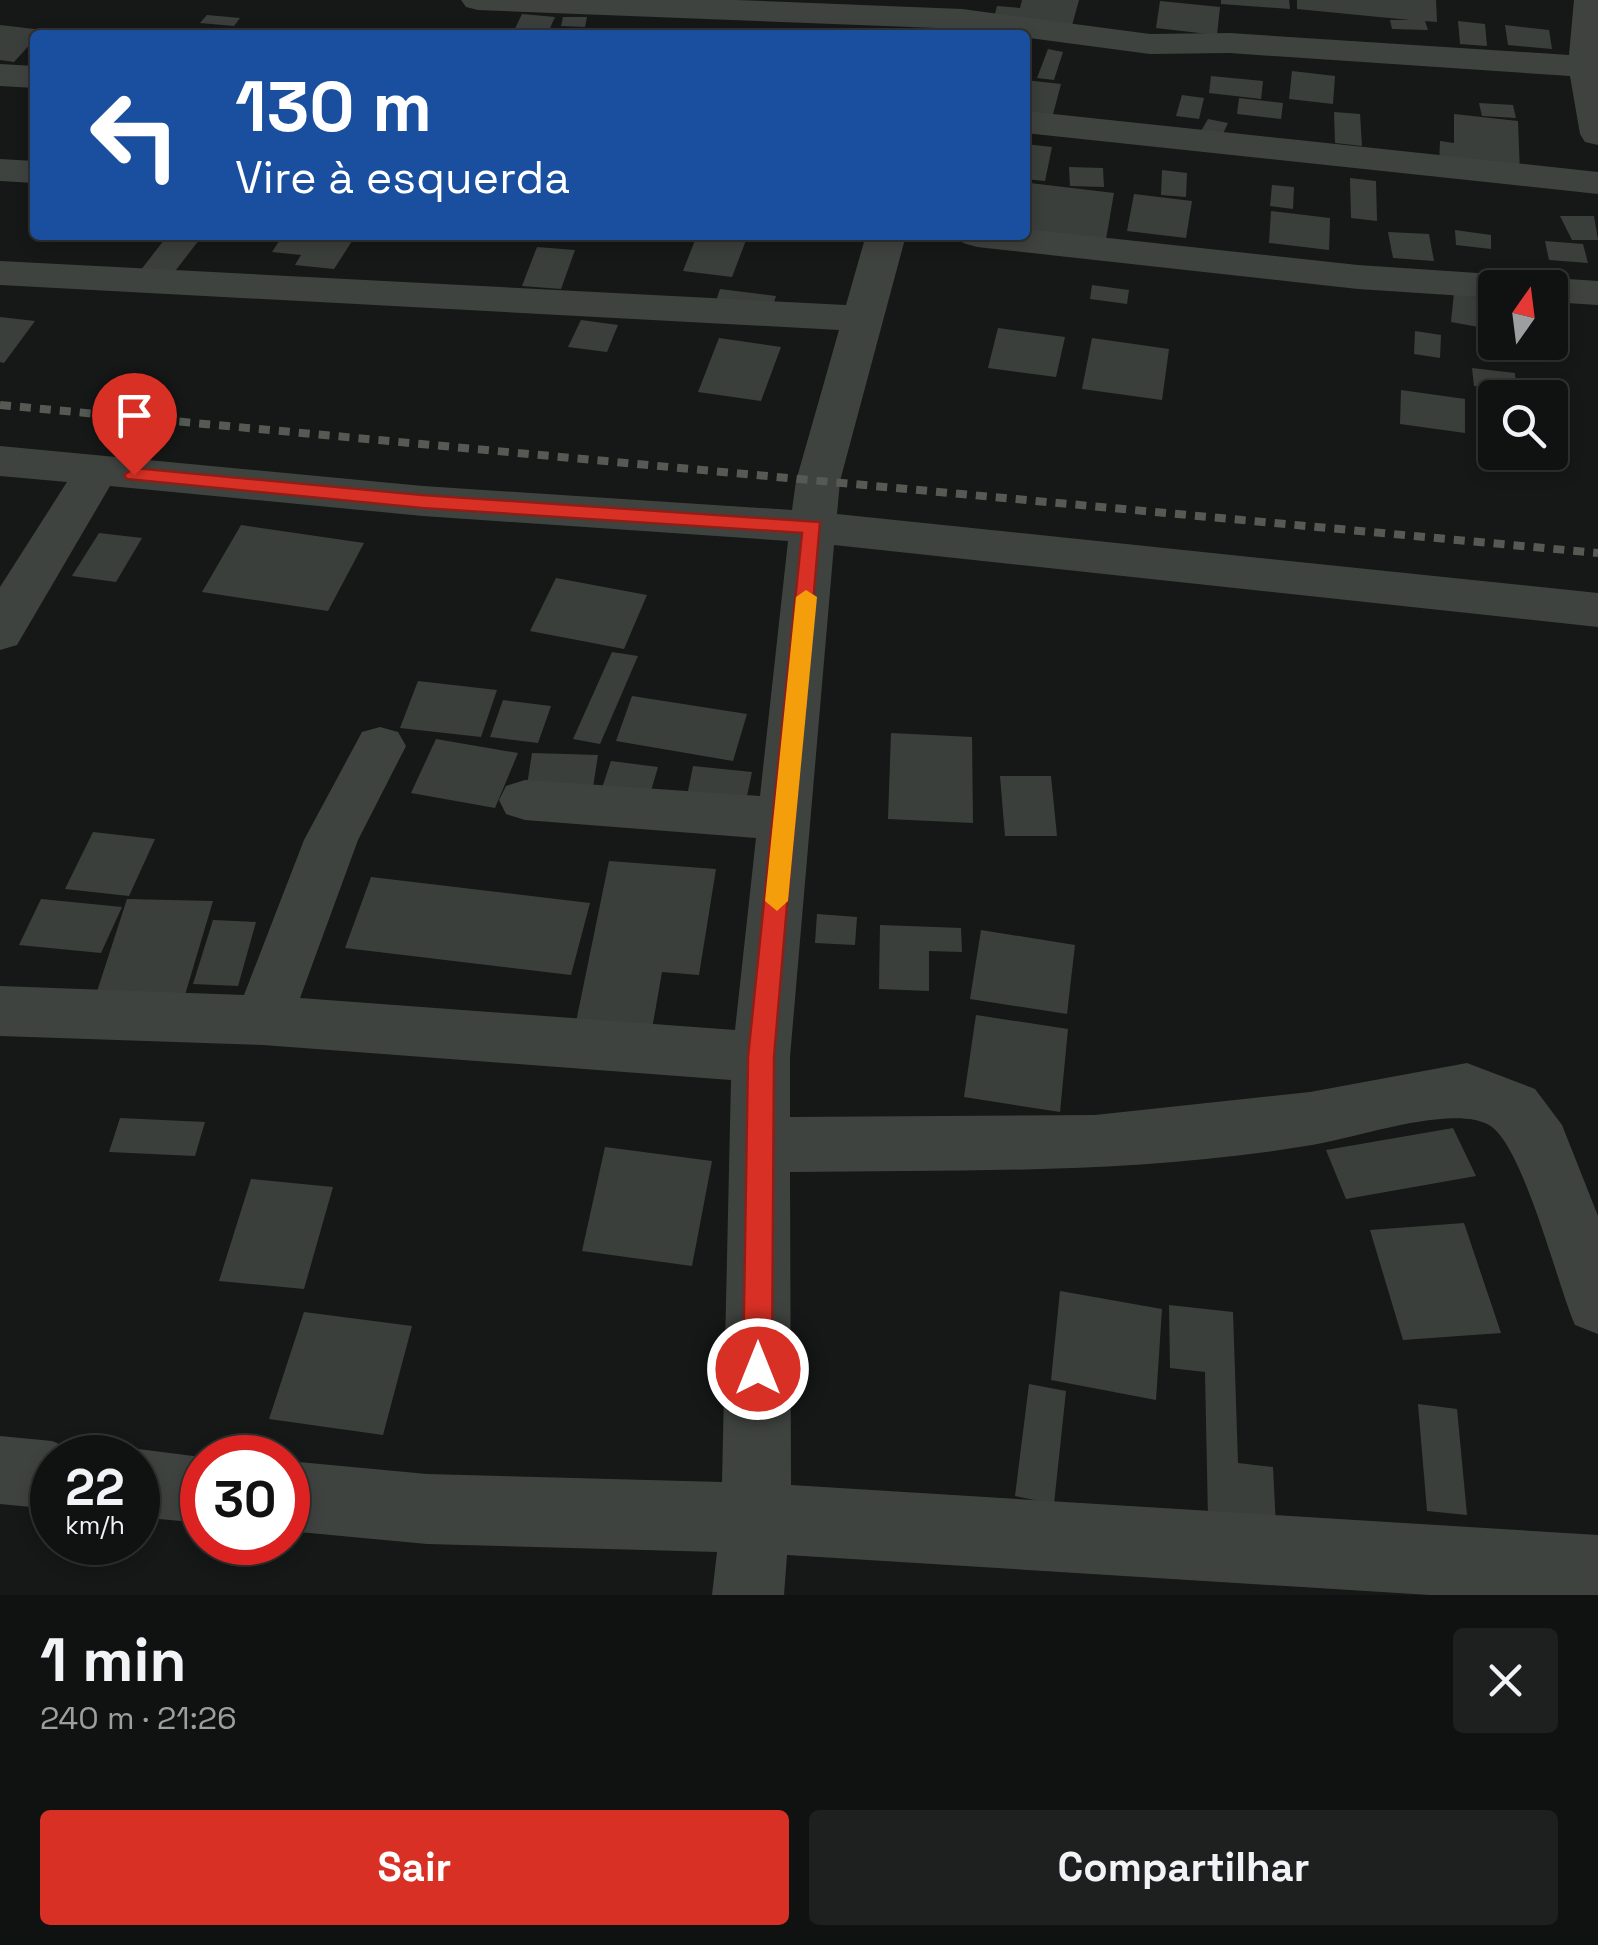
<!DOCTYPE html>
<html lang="pt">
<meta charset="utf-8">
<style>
:root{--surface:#101211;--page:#1e201f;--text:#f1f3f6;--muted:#9c9e9f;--line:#303231;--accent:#d93025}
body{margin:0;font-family:"Space Grotesk",sans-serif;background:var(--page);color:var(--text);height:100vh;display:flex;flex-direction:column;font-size:38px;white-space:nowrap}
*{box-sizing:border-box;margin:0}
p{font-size:32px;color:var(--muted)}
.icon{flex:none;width:55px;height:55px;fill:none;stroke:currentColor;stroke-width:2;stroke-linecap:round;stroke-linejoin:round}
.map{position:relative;height:1595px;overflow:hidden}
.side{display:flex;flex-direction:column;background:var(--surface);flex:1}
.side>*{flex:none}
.top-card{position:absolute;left:30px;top:30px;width:1000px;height:210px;border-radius:10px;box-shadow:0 5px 15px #0003,0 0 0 2px var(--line);background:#1a4fa0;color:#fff;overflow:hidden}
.needle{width:65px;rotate:14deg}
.controls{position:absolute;left:1478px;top:270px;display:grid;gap:20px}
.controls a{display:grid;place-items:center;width:90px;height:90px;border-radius:10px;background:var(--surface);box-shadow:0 5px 15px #0003,0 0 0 2px var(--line);font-size:50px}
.speed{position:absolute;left:30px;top:1435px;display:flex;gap:20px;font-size:50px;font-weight:700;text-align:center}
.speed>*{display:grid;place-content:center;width:130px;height:130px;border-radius:50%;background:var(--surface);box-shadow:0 5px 15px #0003,0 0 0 2px var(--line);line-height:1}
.speed small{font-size:25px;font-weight:400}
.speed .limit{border:15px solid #d22;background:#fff;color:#111}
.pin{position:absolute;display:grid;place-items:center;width:85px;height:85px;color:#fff;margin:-102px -42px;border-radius:50% 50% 50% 0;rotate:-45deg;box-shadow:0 0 10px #0007}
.pin .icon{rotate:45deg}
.me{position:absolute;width:110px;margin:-55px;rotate:0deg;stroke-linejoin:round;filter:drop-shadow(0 0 8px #0008)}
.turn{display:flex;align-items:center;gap:35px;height:210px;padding:0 40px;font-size:45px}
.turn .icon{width:130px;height:130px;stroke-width:2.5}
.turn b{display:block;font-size:70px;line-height:85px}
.round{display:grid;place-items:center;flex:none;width:105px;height:105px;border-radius:10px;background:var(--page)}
.head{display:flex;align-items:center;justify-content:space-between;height:170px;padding:0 40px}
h1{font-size:60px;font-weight:700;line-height:75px}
.action{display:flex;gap:20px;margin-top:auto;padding:20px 40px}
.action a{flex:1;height:115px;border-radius:10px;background:var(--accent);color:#fff;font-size:40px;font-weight:700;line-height:115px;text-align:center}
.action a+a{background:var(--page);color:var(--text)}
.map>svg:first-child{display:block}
.building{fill:#3b3f3c}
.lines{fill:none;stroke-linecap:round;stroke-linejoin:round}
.minor{fill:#3f433f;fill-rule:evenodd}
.rail{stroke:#555b54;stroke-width:8;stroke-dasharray:11 9;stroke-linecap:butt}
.route{fill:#d93025;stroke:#8d1f18;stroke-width:2.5}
.slow{fill:#f59e0b}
</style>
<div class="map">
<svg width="1598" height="1595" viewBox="0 0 1598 1595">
<rect width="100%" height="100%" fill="#161817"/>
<!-- building -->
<g class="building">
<polygon points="1022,0 1079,0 1071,29 993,21 997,6 1020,8"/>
<polygon points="1221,0 1289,0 1290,9 1221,4"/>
<polygon points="1297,0 1436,0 1437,22 1425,21 1428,30 1392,29 1390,20 1410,20 1297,9"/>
<polygon points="1160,1 1220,7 1217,35 1156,28"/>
<polygon points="522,14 555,17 547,35 512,35"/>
<polygon points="207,15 240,18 234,26 200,23"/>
<polygon points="563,17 587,17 585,27 561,26"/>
<polygon points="1458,21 1485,24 1487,46 1460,44"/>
<polygon points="0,25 43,30 14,62 0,60"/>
<polygon points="1505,25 1549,30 1552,49 1508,45"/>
<polygon points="1048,49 1063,52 1054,80 1037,78"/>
<polygon points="1292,71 1335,76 1333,104 1289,99"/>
<polygon points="1211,76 1263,81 1261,99 1209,93"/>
<polygon points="1025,80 1061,84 1052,118 1025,115"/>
<polygon points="1182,95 1204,98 1199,119 1176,116"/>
<polygon points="1239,98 1283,103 1281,119 1237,114"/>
<polygon points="1479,103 1513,105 1516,118 1482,116"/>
<polygon points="1334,112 1360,114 1362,146 1335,143"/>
<polygon points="1454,114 1518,121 1520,174 1439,165 1440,141 1454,143"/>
<polygon points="1208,119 1228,123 1222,136 1201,131"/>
<polygon points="1025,144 1052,147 1045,181 1025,179"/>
<polygon points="1069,167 1103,168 1104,187 1070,186"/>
<polygon points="1162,170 1187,173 1186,197 1161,195"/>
<polygon points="1350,178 1376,181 1377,221 1351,218"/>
<polygon points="1030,183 1114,193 1105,245 1025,235"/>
<polygon points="1272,185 1294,187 1293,209 1270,206"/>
<polygon points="1134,194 1192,201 1186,238 1127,231"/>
<polygon points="1271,211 1330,218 1329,250 1269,243"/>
<polygon points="1560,216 1594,216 1598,240 1572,240"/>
<polygon points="1455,230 1491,235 1491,249 1456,245"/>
<polygon points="1388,232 1429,234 1434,261 1393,258"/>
<polygon points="168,235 203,235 172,275 140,271"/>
<polygon points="283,235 356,235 334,269 295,265 301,255 272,252"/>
<polygon points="697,235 748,235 732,277 683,271"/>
<polygon points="1545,241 1583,244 1588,263 1549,260"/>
<polygon points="537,247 575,250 561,289 522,286"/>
<polygon points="1092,285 1129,290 1127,304 1090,299"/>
<polygon points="720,289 776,296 771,311 715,304"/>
<polygon points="1454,293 1495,300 1495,330 1451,322"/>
<polygon points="0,317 35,321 4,363 0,362"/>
<polygon points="581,320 618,325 607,352 568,347"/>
<polygon points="998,328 1065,337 1056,377 988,368"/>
<polygon points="1415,331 1441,335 1440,358 1414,354"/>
<polygon points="719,338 781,347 761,401 698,392"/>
<polygon points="1092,338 1169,349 1162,400 1082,389"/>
<polygon points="1472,368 1515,373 1516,390 1522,398 1493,398 1489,392 1503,389 1474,386"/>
<polygon points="1401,390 1465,399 1465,433 1400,424"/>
<polygon points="241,525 364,543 328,611 202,592"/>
<polygon points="99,533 142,538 116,582 72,576"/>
<polygon points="556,578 647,595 624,649 530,631"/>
<polygon points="612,652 638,656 600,744 573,739"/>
<polygon points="418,681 497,690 481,737 400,728"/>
<polygon points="632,696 747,714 733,761 616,741"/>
<polygon points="503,700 551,706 538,743 490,737"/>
<polygon points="891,733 972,737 973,823 888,819"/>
<polygon points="436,739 518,753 495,808 411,793"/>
<polygon points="532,753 598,755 593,787 527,785"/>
<polygon points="611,761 658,767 648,801 600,794"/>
<polygon points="693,766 752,772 746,801 687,796"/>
<polygon points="1000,776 1051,776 1057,836 1005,836"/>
<polygon points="93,832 155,839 129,896 65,889"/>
<polygon points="609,861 716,869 699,975 662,972 652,1029 576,1022"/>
<polygon points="371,877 590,903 571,975 345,948"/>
<polygon points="41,899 122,907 101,953 19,945"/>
<polygon points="127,899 213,901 179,1015 90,1013"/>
<polygon points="817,914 857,917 855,945 815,943"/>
<polygon points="213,920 256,922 238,986 193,984"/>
<polygon points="880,925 961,928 962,952 929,951 929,991 879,989"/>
<polygon points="981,930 1075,945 1067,1014 970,999"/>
<polygon points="976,1015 1068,1029 1060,1112 964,1097"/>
<polygon points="120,1118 205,1122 195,1156 109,1152"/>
<polygon points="1453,1128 1476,1176 1346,1199 1326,1150"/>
<polygon points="605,1147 712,1161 692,1266 582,1251"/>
<polygon points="251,1179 333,1187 304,1289 219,1281"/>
<polygon points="1464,1223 1501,1333 1403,1340 1370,1230"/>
<polygon points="1060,1291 1162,1309 1156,1400 1051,1380"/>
<polygon points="1169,1305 1233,1312 1238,1463 1273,1467 1276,1527 1208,1519 1205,1372 1170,1368"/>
<polygon points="304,1312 412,1326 383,1435 269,1419"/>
<polygon points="1029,1384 1066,1391 1054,1504 1015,1496"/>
<polygon points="1418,1404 1457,1409 1467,1515 1427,1511"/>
</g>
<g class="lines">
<!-- minor -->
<g class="minor">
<polygon points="461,0 736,0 962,9 1150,34 1229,33 1569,55 1574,0 1598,0 1598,145 1585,142 1580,134 1570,76 1229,53 1150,54 962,29 478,10 466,7"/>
<polygon points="0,64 35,66 35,88 0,86"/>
<polygon points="1025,111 1598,172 1598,194 1025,133"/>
<polygon points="0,159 35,161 35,183 0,181"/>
<polygon points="1025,229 1358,265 1598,281 1598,305 1550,302 1550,288 1495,288 1495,298 1358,289 977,247 963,243 957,235 1025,235"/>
<path d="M866,235H906L840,481L837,514L1598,593V627L834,545L790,1057V1117L1095,1115L1310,1092L1467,1063L1535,1089L1562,1125L1598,1216V1334L1575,1325C1557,1284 1523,1144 1489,1125C1452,1104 1356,1138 1312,1145C1140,1174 965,1170 790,1172L791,1485L1598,1535V1595H1430L787,1555L784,1595H712L717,1552L427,1544L288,1531V1461L427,1474L722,1482L731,1080L263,1045L0,1036V986L244,995L304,840L362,732L380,727L398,732L406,746L358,840L300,998L735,1030L756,838L525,820L506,814L499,800L506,786L525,780L760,796L788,541L423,516L110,486L17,645L0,650V587L67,482L0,476V446L423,486L792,510L796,481L839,330L0,285V261L846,305Z"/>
<polygon points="0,1436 52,1441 76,1451 79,1458 52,1458 52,1509 0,1504"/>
<polygon points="138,1449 209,1458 202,1458 202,1523 138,1517 138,1458 116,1458"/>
</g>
<!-- rail -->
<polyline class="rail" points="0,405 1598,553"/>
</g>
<!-- route -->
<polygon class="route" points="134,468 422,495 820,522 774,1057 772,1369 768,1379 758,1383 748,1379 743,1369 748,1057 802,533 422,508 127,479 124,475"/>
<!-- slow -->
<polygon class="slow" points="806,590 817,597 788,901 777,911 765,901 796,597"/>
</svg>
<div class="controls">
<a><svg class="needle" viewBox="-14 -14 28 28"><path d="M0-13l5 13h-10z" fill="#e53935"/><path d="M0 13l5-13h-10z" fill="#9c9e9f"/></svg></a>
<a><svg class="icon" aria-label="search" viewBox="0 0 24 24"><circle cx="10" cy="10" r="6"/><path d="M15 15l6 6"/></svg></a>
</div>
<div class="speed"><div>22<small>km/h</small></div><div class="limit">30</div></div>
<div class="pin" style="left:134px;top:475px;background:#d93025"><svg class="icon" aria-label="arrive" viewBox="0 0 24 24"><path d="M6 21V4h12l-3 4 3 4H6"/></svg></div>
<svg class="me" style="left:758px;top:1369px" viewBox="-20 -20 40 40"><circle r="17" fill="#d93025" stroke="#fff" stroke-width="3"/><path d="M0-11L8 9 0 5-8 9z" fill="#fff"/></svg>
<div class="top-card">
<div class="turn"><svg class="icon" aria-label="left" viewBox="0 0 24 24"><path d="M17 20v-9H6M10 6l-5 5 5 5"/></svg><div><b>130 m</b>Vire à esquerda</div></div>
</div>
</div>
<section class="side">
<div class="head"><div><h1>1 min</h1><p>240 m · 21:26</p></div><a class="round"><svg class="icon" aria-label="close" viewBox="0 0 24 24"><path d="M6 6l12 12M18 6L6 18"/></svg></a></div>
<div class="action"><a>Sair</a><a>Compartilhar</a></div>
</section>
